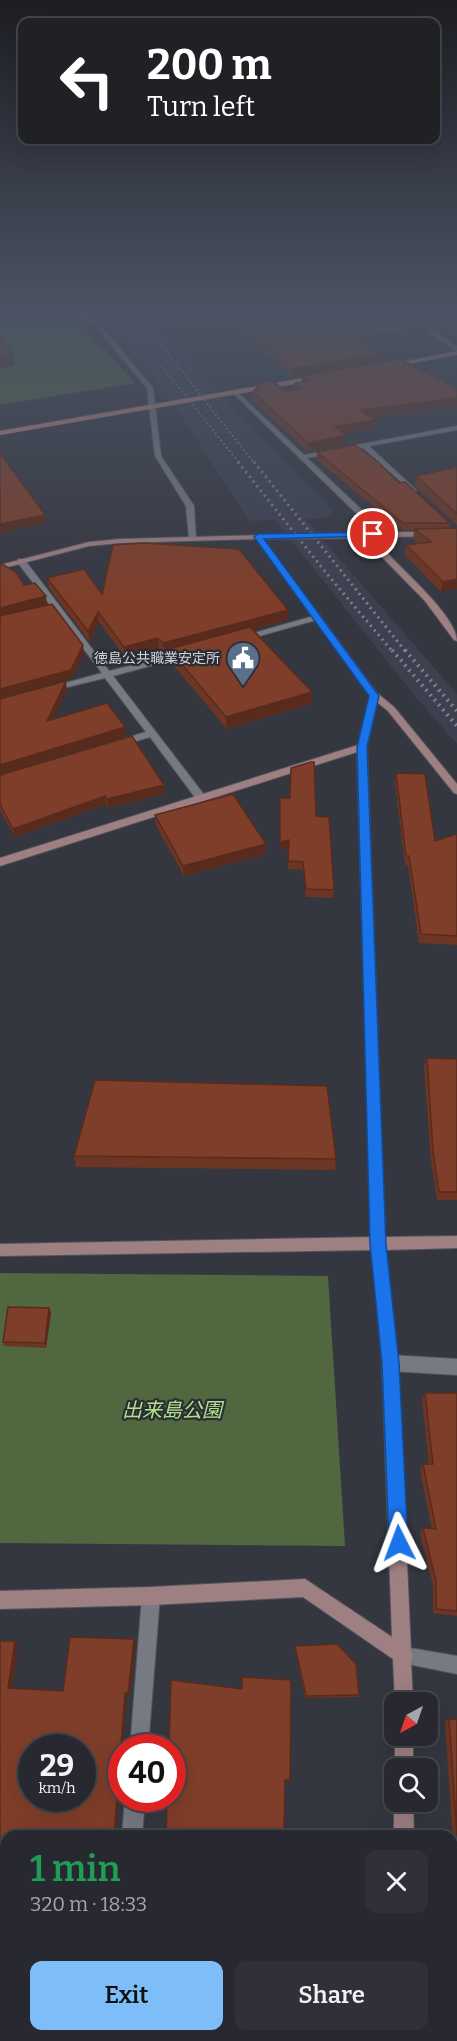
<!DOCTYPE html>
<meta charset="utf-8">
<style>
:root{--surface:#282930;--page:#303138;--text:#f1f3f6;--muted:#a5a6ab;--line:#44454c;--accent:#7dbef9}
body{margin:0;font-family:Bitter,"Noto Sans JP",serif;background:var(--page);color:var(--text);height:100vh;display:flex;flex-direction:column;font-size:22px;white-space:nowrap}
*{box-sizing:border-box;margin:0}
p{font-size:20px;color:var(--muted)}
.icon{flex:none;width:33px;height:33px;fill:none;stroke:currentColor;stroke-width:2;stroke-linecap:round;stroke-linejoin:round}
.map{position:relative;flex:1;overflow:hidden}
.panel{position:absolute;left:0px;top:1830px;width:458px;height:212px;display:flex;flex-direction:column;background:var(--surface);border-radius:18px 18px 0 0;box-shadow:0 6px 24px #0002,0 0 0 2px var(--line)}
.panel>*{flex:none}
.banner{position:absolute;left:18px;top:18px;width:422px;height:126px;border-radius:12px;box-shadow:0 6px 24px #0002,0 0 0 2px var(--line);background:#202124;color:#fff;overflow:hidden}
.needle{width:39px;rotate:220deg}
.buttons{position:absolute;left:384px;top:1692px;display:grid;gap:12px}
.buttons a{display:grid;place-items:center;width:54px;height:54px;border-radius:12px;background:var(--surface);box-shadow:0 6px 24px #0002,0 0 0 2px var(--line);font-size:30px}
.speed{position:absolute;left:18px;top:1734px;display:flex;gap:12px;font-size:30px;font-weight:700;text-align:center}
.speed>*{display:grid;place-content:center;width:78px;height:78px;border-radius:50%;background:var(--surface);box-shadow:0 6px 24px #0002,0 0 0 2px var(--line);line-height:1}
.speed small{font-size:15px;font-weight:400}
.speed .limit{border:9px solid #d22;background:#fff;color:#111}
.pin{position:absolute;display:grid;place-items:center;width:51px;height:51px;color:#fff;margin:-26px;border:3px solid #fff;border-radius:50%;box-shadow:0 2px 6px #0007}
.me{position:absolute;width:66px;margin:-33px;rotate:357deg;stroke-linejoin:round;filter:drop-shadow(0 0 4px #0008)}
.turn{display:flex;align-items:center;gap:21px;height:126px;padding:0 30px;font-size:27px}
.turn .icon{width:78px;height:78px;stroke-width:2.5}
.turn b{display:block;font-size:42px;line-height:51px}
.round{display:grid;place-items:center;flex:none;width:63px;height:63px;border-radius:12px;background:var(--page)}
.headline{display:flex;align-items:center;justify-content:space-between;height:102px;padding:0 30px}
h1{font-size:36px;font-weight:600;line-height:45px;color:#1e9e55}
.action{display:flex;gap:12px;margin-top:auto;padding:12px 30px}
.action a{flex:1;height:69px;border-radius:12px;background:var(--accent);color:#111;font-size:24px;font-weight:600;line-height:69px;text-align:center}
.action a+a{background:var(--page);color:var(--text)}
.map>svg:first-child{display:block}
.built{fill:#3d404f}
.green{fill:#506740}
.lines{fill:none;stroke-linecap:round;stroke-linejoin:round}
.street-casing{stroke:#53555b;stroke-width:2}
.secondary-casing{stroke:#53555b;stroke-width:2}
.primary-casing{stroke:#53555b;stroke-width:1}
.street{fill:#777983;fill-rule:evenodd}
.secondary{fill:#9e7f82;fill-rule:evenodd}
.primary{fill:#c58681;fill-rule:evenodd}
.rail-far2{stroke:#7f8188;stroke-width:2;stroke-dasharray:1.5 3;stroke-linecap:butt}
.rail-far1{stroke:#7f8188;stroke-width:3;stroke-dasharray:2 4;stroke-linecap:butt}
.rail{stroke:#7f8188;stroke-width:4;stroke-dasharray:2 4.5;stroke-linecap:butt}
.wall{fill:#6d3523}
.shaded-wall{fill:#592b1d}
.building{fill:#7f3e29;stroke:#592b1d;stroke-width:1.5;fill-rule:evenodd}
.route{fill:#1a73e8;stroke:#114b97;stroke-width:1.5}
.labels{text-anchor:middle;stroke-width:4.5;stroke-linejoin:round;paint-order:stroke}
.far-poi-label{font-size:14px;fill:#d2d3d8;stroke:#2b2d35;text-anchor:end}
.near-park-label{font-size:20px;font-style:italic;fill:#afe28b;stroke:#2b2d35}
</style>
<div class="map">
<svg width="457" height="2041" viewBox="0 0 457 2041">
<rect width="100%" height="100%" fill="#353740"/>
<!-- built -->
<polygon class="built" points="90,314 142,314 173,344 182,343 187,355 227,404 333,510 327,518 305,519 457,694 457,744 414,695 275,520 249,521 179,412 142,363 100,318"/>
<!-- green -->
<g class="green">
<polygon points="0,314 64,314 80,324 135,383 0,405"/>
<polygon points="0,1273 328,1276 345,1546 0,1543"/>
</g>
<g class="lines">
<!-- street casing -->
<g class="street-casing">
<g id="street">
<polygon points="79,314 85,314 101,326 153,388 161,456 194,506 196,540 189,538 186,506 155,456 147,388 97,328"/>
<polygon points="403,314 409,314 457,347 457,352"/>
<polygon points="235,390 304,455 457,426 457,430 369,446 416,490 416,492 414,493 363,448 307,458 363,511 377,534 373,536 370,536 357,514 233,393"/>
<polygon points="18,559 24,559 109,671 187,652 187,656 113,676 205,796 205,800 197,800 150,737 119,746 116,745 116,741 146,732 105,678 47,692 47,688 102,673 18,563"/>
<polygon points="317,615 320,615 320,619 241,641 237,638"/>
<polygon points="390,1355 457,1359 457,1375 390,1371 385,1368 382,1363 385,1358"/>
<polygon points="151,1587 157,1590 160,1596 148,1748 130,1748 142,1596 145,1590"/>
<polygon points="404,1647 457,1656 457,1674 398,1662 395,1656 398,1650"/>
<polygon points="125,1798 145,1798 142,1836 122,1836"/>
<rect x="105" y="2036" width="22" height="5"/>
</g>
</g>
<!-- secondary casing -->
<g class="secondary-casing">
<g id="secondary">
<path d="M373,532H457V536L379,537C383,544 386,551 391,557C408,575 457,618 457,641L454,640L425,601L383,558L371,538L263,539L377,693L394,707L457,784V794L454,793L388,711L377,702L367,747L385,1237L457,1236V1248L386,1250L398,1363L411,1651L413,1656L411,1660L413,1702H395L393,1659L303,1597L151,1605L0,1609V1591L151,1587L305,1579L392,1637L382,1363L372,1250L0,1256V1244L371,1237L357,752L0,866V858L358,745L370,695L256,539L120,543L89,546L0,569V565L89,542L120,539Z"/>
<rect x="395" y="1736" width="18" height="32"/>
<polygon points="394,1802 413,1802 414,1836 394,1836"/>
<rect x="393" y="2036" width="22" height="5"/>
</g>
</g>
<!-- primary casing -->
<g class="primary-casing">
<g id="primary">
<polygon points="457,351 457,355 386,368 382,366"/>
<polygon points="321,375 324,379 0,435 0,431"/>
</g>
</g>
<!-- street -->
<use href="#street" class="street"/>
<!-- secondary -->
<use href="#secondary" class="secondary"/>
<!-- primary -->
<use href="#primary" class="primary"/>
<!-- rail-far2 -->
<g class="rail-far2">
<polyline points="112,314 169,375 240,464"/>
<polyline points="126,314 148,330 162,346 255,464"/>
</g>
<!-- rail-far1 -->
<g class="rail-far1">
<polyline points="238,462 327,574 393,652"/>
<polyline points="254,462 406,652"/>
</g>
<!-- rail -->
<g class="rail">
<polyline points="392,650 457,726"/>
<polyline points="405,650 457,711"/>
</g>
</g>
<!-- wall -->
<g class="wall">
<polygon points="234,314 328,314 386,361 457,407 371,418 374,420 373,429 345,434 346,445 308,452 253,401 253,392 286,391 294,389 295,383 302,382 302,376 293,377 240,333 240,325 245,324"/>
<polygon points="331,314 457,314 457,336 451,332 441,334 418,318 429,335 368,344"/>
<polygon points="317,452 399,483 450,523 449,528 457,528 441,592 405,555 406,545 419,544 413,539 414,530 402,530 316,459"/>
<polygon points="457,467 457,525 415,486 416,476"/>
<polygon points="47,578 102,594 288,610 287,620 253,629 312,692 311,704 227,729 170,661 169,652 164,654 159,648 125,657 99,622 90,642 49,588"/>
<polygon points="396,773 435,841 457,834 457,945 419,943 408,865 405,865 395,783"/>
<polygon points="0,775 165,794 108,808 106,804 15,837 0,810"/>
<polygon points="280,806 316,816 334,890 333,898 306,897 303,870 288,869 288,848 280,850"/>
<polygon points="155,815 266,844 266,854 184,876 156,825"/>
<polygon points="427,1058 457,1059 457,1200 437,1200 431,1160 424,1067"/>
<polygon points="74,1156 336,1159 335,1170 76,1167"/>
<polygon points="49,1308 51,1313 46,1348 4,1346 3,1342"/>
<polygon points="425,1393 457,1393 457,1616 433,1613 433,1586 420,1533 423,1528 432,1529 420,1470 423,1464 429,1464 422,1400"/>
<polygon points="295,1646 359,1695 358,1697 305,1698 295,1648"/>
<polygon points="449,1719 457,1719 457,1904 445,1721"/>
<polygon points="0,2007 6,2008 6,2036 69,2036 69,2041 0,2041"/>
<polygon points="149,2036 321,2036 349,2041 148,2041"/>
</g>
<!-- shaded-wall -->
<g class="shaded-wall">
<polygon points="452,324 451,332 441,334 443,325"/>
<polygon points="430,327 429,335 368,344 369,335"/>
<polygon points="387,352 386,361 293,377 293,369"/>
<polygon points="13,354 15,366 0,368 0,356"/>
<polygon points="457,398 457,407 360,419 361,410"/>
<polygon points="374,420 373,429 334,436 335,427"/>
<polygon points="346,435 346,445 308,452 308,443"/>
<polygon points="45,515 46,523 0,533 0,524"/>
<polygon points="457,579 457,589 441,592 443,582"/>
<polygon points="46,596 47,605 0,617 0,608"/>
<polygon points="288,610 287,620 172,652 169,649 169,652 164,654 163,643"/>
<polygon points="98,612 99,622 90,642 88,631"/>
<polygon points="158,638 159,648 125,657 124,647"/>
<polygon points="83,645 84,654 72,678 0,698 0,689"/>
<polygon points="66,681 67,690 48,730 47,721"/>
<polygon points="312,692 311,704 227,729 226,717"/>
<polygon points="125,727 126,736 0,774 0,765"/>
<polygon points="164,785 165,794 108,808 107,799"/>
<polygon points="105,796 106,804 15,837 13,829"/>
<polygon points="289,840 288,848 280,850 280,842"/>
<polygon points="266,844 266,854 184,876 183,866"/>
<polygon points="49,1308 51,1313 46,1348 45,1343"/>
<polygon points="134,1639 136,1643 130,1696 128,1693"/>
<polygon points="15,1641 18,1645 12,1691 8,1688"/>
<polygon points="125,1693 127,1696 123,1748 122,1748 122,1761 116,1836 114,1836"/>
<rect x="66" y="2036" width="3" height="5"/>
</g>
<!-- building -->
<g class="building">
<polygon points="243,314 328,314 376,352 387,352 293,369 240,325 253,323"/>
<polygon points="342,314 413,314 430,327 369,335"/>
<polygon points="426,314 457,314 457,327 452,324 443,325"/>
<polygon points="0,338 13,354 0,356"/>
<polygon points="399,359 457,388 457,398 361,410 374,420 335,427 346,435 308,443 253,392 261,383 272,381 286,391 301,388 295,383 309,381 302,376"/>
<polygon points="355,445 378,462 399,483 405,482 450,523 403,523 317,452"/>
<polygon points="0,453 45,515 0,524"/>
<polygon points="457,467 457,514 416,476"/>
<polygon points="457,528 457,579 443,582 406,545 431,542 415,529"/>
<polygon points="143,543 239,549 288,610 163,643 158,638 124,647 98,612 88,631 47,578 84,569 102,594 113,545"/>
<polygon points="0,563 16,572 24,585 35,583 46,596 0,608"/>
<polygon points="52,604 83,645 71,670 0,689 0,616"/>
<polygon points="250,627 312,692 226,717 169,649"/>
<polygon points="66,681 47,721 107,703 125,727 0,765 0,699"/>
<polygon points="132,736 164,785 107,799 105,796 13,829 0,804 0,775"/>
<polygon points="311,762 314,762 316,816 329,817 334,890 306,889 303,862 288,861 289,840 280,842 280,798 290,798 291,768"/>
<polygon points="396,773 425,774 435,841 457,834 457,936 421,934 409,856 406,856"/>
<polygon points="233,794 266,844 183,866 155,815"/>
<polygon points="427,1058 457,1059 457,1192 439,1192 433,1151"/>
<polygon points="95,1080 327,1086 336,1159 74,1156"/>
<polygon points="8,1307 49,1308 45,1343 3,1342"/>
<polygon points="425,1393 457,1393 457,1611 436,1609 436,1581 423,1528 436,1529 423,1464 433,1464"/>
<path d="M70,1637L134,1639L128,1693H125L114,1836H6V1870H0V1641H15L8,1688L63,1691ZM32,1748H82V1798H32Z"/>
<polygon points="337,1644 356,1664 359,1695 306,1696 295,1646"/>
<polygon points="242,1677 291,1680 290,1780 285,1780 284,1836 166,1836 167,1798 172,1798 172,1748 169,1748 171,1680 242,1689"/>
<polygon points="449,1719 457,1719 457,1836"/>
<polygon points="0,2010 6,2011 6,2036 66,2036 66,2041 0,2041"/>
<polygon points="149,2036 304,2036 332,2041 148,2041"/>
</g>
<!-- sky -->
<linearGradient id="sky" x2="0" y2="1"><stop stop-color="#1d1e23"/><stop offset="0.52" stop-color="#4b5364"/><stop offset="1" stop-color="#4b5364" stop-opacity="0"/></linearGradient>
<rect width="457" height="600" fill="url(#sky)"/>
<!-- route -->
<polygon class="route" points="373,532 376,533 376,536 264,539 379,696 367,747 386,1244 399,1363 408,1543 406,1550 399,1553 392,1550 389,1543 382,1363 370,1244 357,747 369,696 254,537 258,534"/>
<!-- icons -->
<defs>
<g id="civic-pin" transform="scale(1.725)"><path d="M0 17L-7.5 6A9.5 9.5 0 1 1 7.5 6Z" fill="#5c6f8a" stroke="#2b2d35"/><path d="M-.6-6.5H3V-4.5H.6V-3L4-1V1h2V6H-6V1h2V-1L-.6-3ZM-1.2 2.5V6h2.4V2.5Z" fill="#fff"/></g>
</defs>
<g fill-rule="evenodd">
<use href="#civic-pin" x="243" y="658"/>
</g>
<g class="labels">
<!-- far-poi labels -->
<g class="far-poi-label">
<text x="220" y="663">徳島公共職業安定所</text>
</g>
<!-- near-park labels -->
<g class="near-park-label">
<text x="172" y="1417">出来島公園</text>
</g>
</g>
</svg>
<div class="buttons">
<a><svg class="needle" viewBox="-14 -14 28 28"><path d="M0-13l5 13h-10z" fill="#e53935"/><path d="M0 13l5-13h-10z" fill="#a5a6ab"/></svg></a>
<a><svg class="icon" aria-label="search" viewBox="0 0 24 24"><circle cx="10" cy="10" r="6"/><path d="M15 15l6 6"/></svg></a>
</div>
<div class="speed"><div>29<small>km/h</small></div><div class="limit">40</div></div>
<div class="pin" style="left:373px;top:534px;background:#d93025"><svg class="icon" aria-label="arrive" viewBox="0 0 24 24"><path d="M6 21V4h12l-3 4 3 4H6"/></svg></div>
<svg class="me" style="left:399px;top:1543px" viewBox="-20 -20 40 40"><path d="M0-17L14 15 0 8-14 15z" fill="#1a73e8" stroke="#fff" stroke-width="4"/></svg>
<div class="banner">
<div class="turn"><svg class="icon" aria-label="left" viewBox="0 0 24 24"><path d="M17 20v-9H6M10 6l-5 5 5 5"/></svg><div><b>200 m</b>Turn left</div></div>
</div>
<section class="panel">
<div class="headline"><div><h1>1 min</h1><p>320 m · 18:33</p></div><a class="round"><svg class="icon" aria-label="close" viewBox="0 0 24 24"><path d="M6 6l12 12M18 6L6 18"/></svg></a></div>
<div class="action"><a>Exit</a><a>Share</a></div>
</section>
</div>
